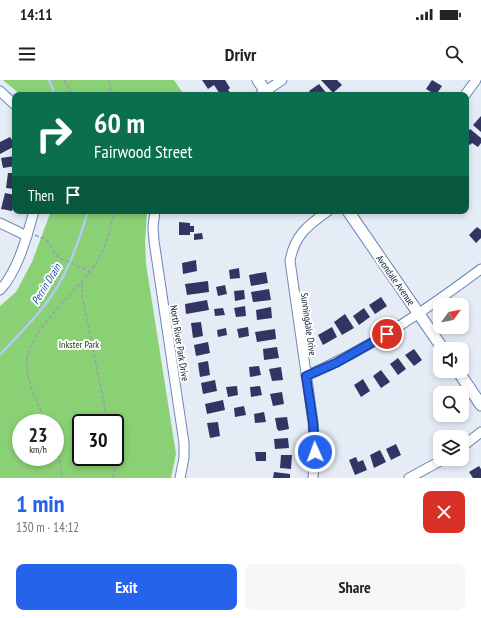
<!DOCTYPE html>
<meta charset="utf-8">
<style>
:root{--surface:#fff;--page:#f6f6f6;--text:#222;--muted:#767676;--accent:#2563eb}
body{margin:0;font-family:"PT Sans Narrow",sans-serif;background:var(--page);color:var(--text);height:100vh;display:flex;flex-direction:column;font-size:15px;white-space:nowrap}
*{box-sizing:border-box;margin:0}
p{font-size:13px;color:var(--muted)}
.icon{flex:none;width:22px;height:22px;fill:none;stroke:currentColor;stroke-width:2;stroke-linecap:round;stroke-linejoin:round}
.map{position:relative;height:398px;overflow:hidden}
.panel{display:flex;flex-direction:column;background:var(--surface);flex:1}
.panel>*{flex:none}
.hud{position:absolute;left:12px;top:12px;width:457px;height:122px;border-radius:8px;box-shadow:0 2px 6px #0003;background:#0b6e4f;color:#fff;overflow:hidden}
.needle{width:26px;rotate:57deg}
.tools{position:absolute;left:433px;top:218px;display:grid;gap:8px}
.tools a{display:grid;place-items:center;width:36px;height:36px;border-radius:8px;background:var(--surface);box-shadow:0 2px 6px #0003;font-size:20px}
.speed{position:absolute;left:12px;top:334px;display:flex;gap:8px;font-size:20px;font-weight:700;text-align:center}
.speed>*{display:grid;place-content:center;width:52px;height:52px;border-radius:50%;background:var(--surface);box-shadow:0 2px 6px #0003;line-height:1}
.speed small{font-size:10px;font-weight:400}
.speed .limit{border:2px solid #111;border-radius:6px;background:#fff;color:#111}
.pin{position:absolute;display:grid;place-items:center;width:34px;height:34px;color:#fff;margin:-17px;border:2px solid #fff;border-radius:50%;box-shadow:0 1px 4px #0007}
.me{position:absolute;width:44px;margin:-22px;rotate:358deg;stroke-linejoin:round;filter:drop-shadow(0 0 3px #0008)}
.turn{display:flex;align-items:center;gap:14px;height:84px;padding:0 16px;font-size:18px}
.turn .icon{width:52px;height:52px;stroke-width:2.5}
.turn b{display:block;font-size:28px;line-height:34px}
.then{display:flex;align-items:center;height:38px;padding:0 16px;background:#0003;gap:8px;font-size:15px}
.round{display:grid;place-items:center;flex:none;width:42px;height:42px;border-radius:8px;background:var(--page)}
.summary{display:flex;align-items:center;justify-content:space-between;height:68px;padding:0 16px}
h1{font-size:24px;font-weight:700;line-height:30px;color:var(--accent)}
.cta{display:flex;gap:8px;margin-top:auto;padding:8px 16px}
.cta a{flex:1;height:46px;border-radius:8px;background:var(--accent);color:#fff;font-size:16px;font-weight:700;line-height:46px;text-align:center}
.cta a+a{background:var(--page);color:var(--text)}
.status{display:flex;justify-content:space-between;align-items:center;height:28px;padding:0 20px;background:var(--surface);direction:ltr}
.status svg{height:11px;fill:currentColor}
header{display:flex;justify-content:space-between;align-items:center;height:52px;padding:0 16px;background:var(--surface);font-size:18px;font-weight:700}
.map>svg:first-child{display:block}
.green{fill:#8ad075;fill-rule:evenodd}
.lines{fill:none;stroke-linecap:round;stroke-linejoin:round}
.stream{stroke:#b3cbf0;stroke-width:2.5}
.building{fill:#323562}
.minor-casing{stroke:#6887b5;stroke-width:11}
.tertiary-casing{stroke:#6887b5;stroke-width:13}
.path{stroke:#98a1ae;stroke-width:1.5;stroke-dasharray:4 2;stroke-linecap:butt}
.minor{stroke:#fff;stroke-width:9}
.tertiary{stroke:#fff;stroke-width:11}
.route-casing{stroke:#184099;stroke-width:10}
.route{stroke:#2563eb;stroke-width:7}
.labels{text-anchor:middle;stroke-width:4;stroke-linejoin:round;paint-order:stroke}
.street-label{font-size:10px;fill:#0e1a2c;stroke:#fff}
.park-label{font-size:10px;fill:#18340f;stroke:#fff}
.water-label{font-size:11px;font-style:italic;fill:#184e9d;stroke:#fff}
</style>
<div class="status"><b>14:11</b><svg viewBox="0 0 49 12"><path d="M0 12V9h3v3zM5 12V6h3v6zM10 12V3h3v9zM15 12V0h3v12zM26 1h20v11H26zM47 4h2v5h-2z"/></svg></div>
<header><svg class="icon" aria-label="menu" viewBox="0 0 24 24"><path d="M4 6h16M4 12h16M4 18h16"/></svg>Drivr<svg class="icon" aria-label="search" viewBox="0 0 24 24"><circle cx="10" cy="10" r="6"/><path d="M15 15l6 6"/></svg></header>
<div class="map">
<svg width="481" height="398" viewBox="0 0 481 398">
<rect width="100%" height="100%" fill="#e5ecf6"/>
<!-- green -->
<g class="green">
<polygon points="3,0 174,0 184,15 21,15"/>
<path d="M51,131H147L145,162L146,184L176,374L171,398H0V226L16,212L32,182ZM21,343H55V377H21ZM81,343H115V377H81Z"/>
</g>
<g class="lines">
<!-- stream -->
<g class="stream">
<polyline points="49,0 55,15"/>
<path d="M0,275C14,259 31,243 44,226C66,199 78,164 88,131"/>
</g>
</g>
<!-- building -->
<g class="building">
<polygon points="202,0 225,0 230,8 228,10 232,15 218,15 220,14 214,5 208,9"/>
<polygon points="321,0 337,0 342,5 333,13"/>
<polygon points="432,0 442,6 436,15 426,9"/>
<polygon points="319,4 328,15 312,15 309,11"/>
<polygon points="481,36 481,52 473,45"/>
<polygon points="470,49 481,58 481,63 478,67 472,63 470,65 466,62 466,54"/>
<polygon points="10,57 12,60 14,59 15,61 15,66 0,74 0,62"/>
<polygon points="15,76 15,86 3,88 1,78"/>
<polygon points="8,93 15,93 15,109 6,108"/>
<polygon points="5,113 15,115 15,122 12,131 1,129"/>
<polygon points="179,142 190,143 190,146 194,146 194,152 190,152 190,155 179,155"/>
<polygon points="477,147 481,150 481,158 476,163 469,155"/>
<polygon points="202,153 203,159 194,160 194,154"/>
<polygon points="196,180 197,191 183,194 182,183"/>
<polygon points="239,188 240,198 230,199 229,190"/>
<polygon points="266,192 268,203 251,206 249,195"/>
<polygon points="208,201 209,212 187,215 185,204"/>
<polygon points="225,205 227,214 218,216 216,207"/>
<polygon points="269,209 271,220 253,222 251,212"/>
<polygon points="244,210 245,219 235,221 234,211"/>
<polygon points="381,217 387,226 375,234 369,225"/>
<polygon points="207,220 209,230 186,234 185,224"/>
<polygon points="245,226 246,236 236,237 234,228"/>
<polygon points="271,227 272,238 257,240 256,230"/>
<polygon points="223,228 225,235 215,236 214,229"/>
<polygon points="364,228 370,237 359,245 353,236"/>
<polygon points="345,234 354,248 342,255 334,242"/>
<polygon points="201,242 203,256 193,258 191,243"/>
<polygon points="248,247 249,256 239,258 237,249"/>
<polygon points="332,247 337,257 323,265 318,255"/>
<polygon points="226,248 227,255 218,257 217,250"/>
<polygon points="275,249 276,259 257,262 255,252"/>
<polygon points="208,262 210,273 196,276 194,265"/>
<polygon points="277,267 279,278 264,280 263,269"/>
<polygon points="414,269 422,280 414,286 405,275"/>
<polygon points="398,278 406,289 398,295 390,284"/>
<polygon points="208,281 210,295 200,297 198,283"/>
<polygon points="259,286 261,295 250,297 249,287"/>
<polygon points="281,287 283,300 272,301 269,289"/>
<polygon points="381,290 390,302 381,308 373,296"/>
<polygon points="363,299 370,311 361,317 354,305"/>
<polygon points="215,300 217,311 203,314 201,303"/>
<polygon points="237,306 238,315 228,317 226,307"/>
<polygon points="260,306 262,315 251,317 250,307"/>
<polygon points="282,312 284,324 273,326 270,314"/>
<polygon points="223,320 225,330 207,334 205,324"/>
<polygon points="244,326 246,335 235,337 234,328"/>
<polygon points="264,332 266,342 255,343 254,334"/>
<polygon points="287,337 289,349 279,351 277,349 275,338"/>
<polygon points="218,342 220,356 210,358 207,343"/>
<polygon points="288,358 289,368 275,369 274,359"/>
<polygon points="396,364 401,375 391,380 386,369"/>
<polygon points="380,370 386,382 374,388 370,375"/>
<polygon points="255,372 266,372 266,381 256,381"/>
<polygon points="281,375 292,375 291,389 280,388"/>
<polygon points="356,377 358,382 363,380 367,390 355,395 349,380"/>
<polygon points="479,386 481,389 481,398 473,398 469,392"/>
<polygon points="274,392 290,394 290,398 273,398"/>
</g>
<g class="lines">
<!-- minor casing -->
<g class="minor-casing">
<g id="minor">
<polyline points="0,11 15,25"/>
<polyline points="260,15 282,0"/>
<polyline points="465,15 476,0"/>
<polyline points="155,131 153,147 154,161 184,363 184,378 180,398"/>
<polyline points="0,143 27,156"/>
<path d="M0,210C18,191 27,156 34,131"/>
<path d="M306,296C369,269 426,230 481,189"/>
<polyline points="462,367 481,352"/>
<path d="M313,398L315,371L313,342L290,181C294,156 308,145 328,131"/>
<polyline points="409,398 444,379"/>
</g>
</g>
<!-- tertiary casing -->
<g class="tertiary-casing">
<g id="tertiary">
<polyline points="258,0 268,15"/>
<polyline points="348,131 443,269"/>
<polyline points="458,291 481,325"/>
</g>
</g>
<!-- path -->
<g class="path">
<polyline points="64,0 73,15"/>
<polyline points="109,0 112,15"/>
<polyline points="35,155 47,160 55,174 60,178 89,191"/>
<polyline points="82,203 82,215 108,343"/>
<path d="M46,343C38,324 25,300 27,279C31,247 82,208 99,178C107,163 111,147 114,131"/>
<polyline points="55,362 60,380 62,398"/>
<polyline points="113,398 115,387 113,377"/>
</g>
<!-- minor -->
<use href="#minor" class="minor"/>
<!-- tertiary -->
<use href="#tertiary" class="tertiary"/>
</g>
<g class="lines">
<!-- route casing -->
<g class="route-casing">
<polyline id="route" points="315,372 313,342 306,296 336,283 387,254"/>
</g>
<!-- route -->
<use href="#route" class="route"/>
</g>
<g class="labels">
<!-- street labels -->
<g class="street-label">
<text transform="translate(396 200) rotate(55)" y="4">Avondale Avenue</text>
<text transform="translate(309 244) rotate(82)" y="4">Sunningdale Drive</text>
<text transform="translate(180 263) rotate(81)" y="4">North River Park Drive</text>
</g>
<!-- park labels -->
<g class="park-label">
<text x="79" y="268">Inkster Park</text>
</g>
<!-- water labels -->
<g class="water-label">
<text transform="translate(46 204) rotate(-58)" y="4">Perrin Drain</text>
</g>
</g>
</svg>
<div class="tools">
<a><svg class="needle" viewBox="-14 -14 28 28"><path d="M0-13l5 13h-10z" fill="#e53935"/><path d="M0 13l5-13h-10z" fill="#767676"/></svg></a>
<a><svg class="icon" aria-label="sound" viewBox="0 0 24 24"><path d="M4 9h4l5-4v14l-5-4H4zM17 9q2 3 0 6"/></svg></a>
<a><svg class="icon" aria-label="search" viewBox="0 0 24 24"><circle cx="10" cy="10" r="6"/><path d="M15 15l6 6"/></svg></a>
<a><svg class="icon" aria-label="layers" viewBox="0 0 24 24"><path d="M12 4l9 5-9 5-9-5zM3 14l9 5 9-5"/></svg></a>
</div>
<div class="speed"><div>23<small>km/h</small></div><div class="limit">30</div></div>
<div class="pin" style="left:387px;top:254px;background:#d93025"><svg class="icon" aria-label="arrive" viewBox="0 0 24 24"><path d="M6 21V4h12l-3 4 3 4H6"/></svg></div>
<svg class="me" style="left:315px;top:372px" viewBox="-20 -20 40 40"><circle r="17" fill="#2563eb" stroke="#fff" stroke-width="3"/><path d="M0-11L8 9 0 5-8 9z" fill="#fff"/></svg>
<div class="hud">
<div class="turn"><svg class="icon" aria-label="right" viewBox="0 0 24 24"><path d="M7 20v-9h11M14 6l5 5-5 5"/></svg><div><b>60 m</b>Fairwood Street</div></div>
<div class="then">Then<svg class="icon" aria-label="arrive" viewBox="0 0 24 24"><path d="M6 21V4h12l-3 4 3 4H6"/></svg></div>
</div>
</div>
<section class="panel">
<div class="summary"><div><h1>1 min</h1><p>130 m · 14:12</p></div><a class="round" style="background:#d93025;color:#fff"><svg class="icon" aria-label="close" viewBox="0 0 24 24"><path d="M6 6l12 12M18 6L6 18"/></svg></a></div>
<div class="cta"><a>Exit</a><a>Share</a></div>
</section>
